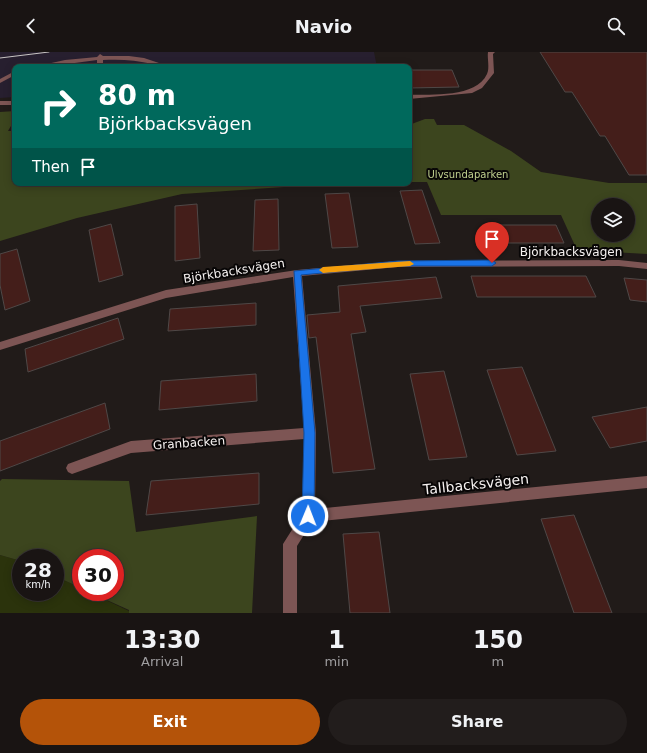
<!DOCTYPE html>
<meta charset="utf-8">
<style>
:root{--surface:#191413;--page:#221d1c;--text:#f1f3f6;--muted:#9f9ea0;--line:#373333;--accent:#b45309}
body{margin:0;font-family:"DejaVu Sans",sans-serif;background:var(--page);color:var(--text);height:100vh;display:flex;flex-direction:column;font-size:15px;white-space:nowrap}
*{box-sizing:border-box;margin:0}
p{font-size:13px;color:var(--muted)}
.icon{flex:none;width:22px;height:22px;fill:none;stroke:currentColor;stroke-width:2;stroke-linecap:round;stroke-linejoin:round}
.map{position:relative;height:561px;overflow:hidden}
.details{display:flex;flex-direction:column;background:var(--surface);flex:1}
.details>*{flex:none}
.top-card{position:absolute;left:12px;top:12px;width:400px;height:122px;border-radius:8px;box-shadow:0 2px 10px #0003,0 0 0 1px var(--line);background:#00695c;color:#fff;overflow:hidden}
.controls{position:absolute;left:591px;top:146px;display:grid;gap:8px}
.controls a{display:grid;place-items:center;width:44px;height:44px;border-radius:50%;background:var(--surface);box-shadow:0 2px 10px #0003,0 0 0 1px var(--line);font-size:20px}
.speed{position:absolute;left:12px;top:497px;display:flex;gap:8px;font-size:20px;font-weight:700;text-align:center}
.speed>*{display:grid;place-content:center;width:52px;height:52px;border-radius:50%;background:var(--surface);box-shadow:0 2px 10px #0003,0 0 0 1px var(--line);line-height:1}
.speed small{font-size:10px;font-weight:400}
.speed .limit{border:6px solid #d22;background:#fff;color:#111}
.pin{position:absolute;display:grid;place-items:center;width:34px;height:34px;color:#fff;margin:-41px -17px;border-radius:50% 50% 50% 0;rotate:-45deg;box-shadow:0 0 4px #0007}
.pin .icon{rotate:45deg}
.me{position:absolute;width:44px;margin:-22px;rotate:1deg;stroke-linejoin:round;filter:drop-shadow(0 0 3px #0008)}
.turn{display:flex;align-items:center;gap:14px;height:84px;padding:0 20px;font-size:18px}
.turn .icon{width:52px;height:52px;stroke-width:2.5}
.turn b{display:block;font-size:28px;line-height:34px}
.then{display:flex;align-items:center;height:38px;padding:0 20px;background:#0003;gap:8px;font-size:15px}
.eta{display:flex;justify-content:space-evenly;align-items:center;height:68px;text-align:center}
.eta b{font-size:24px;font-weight:800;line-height:28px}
.button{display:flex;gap:8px;margin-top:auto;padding:8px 20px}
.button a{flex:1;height:46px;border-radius:24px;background:var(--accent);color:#fff;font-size:16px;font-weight:800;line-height:46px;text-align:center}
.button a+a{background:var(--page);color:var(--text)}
header{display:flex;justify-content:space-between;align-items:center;height:52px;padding:0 20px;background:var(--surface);font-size:18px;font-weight:800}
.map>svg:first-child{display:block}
.industrial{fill:#271f2f}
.green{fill:#2b330c}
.forest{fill:#3c451e;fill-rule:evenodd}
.building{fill:#441e1a;stroke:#4f4847}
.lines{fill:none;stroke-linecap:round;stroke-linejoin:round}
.minor{fill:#7d5554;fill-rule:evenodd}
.tram{stroke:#c8c4c3;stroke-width:1}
.route{fill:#1a73e8;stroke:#114b97}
.slow{fill:#f59e0b}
.labels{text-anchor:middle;stroke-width:4;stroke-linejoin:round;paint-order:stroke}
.far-park-label{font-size:10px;fill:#c0d08e;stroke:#080606}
.street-label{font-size:12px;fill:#f6f2f1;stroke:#080606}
.near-street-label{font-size:14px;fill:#f6f2f1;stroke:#080606}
</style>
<header><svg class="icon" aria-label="back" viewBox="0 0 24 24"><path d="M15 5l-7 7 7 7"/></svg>Navio<svg class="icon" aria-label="search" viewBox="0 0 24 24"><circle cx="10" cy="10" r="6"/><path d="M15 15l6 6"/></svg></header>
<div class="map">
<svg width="647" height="561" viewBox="0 0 647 561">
<rect width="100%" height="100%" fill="#211b19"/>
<!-- industrial -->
<polygon class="industrial" points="0,0 374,0 377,15 15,15 15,45 0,46"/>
<!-- green -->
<polygon class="green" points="0,503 21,509 21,540 55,540 55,524 81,536 81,540 89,540 129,559 129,561 0,561"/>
<!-- forest -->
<g class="forest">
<polygon points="15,59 15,67 8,79 15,79 15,131 389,131 284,135 182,142 77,166 0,189 0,60"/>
<path d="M425,67H434L437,73H464L511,99L541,120L609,131H647V202L577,198L561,163H441L427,130H409V73ZM598,153H628V183H598Z"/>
<polygon points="2,427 129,429 136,480 257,464 252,561 129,561 129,558 89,540 115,540 115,506 81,506 81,536 55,524 55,506 21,506 21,509 0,503 0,429"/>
</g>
<!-- building -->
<g class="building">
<polygon points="540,0 647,0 647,123 629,123 605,84 600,84 572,40 565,40"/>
<polygon points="409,18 452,18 459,35 409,36"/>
<polygon points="422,138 440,191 415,192 400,139"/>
<polygon points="349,141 358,195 332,196 325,142"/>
<polygon points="278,147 279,198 253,199 255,148"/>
<polygon points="197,152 200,206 175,209 175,154"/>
<polygon points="111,172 123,223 99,230 89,178"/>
<polygon points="484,173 556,173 564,191 489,191"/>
<polygon points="17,197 30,249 5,258 0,233 0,202"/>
<polygon points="471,224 586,224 596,245 477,245"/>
<polygon points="436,225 442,246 360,254 366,280 351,282 375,417 333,421 316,285 309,286 307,263 340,260 338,234"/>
<polygon points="624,226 647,228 647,250 630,248"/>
<polygon points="256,251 256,273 168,279 170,257"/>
<polygon points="118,266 124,287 28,320 25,297"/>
<polygon points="522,315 556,399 517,403 487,318"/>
<polygon points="444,319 467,405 429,408 410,322"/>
<polygon points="256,322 257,349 159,358 161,329"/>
<polygon points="105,351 110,377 0,419 0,389"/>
<polygon points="647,355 647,389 610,396 592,365"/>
<polygon points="259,421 259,452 146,463 151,429"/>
<polygon points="574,463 612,561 574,561 541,467"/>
<polygon points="379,480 390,561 350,561 343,482"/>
</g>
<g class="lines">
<!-- minor -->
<g class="minor">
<path d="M488,0H495L493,2L494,21L482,36L472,41L409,47V43C432,42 476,46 487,22C490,16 487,6 488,0Z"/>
<path d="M100,2L103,4H129L144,6L159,11L158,15H152L153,12C136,8 120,7 103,8V15H97V8L45,15H33L65,8L97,5Z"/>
<polygon points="15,19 15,23 0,31 0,27"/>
<rect x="0" y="49" width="15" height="4"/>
<polygon points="619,208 647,211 647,217 619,214 398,215 302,224 316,381 315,457 647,424 647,436 312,470 297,494 297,561 283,561 283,492 302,462 304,387 131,401 72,422 68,420 66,416 68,412 131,389 304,376 293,225 166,246 0,298 0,290 166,238 297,218 398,209"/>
</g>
<!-- tram -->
<polyline class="tram" points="0,6 49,0"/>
</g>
<!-- route -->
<polygon class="route" points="492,208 496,211 492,214 398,214 301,223 315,381 314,464 312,469 308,470 304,469 302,464 304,381 294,219 398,209"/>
<!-- slow -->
<polygon class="slow" points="410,209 414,212 410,214 323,221 319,218 323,215"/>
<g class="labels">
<!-- far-park labels -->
<g class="far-park-label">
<text x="468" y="126">Ulvsundaparken</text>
</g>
<!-- street labels -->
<g class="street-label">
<text x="571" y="204">Björkbacksvägen</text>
<text transform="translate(234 219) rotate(-9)" y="4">Björkbacksvägen</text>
<text transform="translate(189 391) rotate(-4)" y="4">Granbacken</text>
</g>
<!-- near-street labels -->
<g class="near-street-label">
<text transform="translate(476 432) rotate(-6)" y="5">Tallbacksvägen</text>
</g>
</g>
</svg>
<div class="controls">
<a><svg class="icon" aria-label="layers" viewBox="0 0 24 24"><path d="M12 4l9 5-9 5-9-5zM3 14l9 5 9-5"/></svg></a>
</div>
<div class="speed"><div>28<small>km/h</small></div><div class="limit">30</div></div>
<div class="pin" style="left:492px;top:211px;background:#d93025"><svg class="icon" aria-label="arrive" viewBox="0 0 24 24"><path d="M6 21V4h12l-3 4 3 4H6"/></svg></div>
<svg class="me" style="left:308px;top:464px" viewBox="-20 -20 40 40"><circle r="17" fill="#1a73e8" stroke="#fff" stroke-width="3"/><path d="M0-11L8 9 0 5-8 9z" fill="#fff"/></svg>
<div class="top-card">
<div class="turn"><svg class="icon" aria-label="right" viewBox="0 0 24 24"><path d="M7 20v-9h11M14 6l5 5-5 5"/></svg><div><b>80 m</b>Björkbacksvägen</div></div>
<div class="then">Then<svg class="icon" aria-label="arrive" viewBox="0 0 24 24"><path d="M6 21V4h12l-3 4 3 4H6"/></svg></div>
</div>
</div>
<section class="details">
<div class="eta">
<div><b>13:30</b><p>Arrival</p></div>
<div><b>1</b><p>min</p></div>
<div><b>150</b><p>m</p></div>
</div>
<div class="button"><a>Exit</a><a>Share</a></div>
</section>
